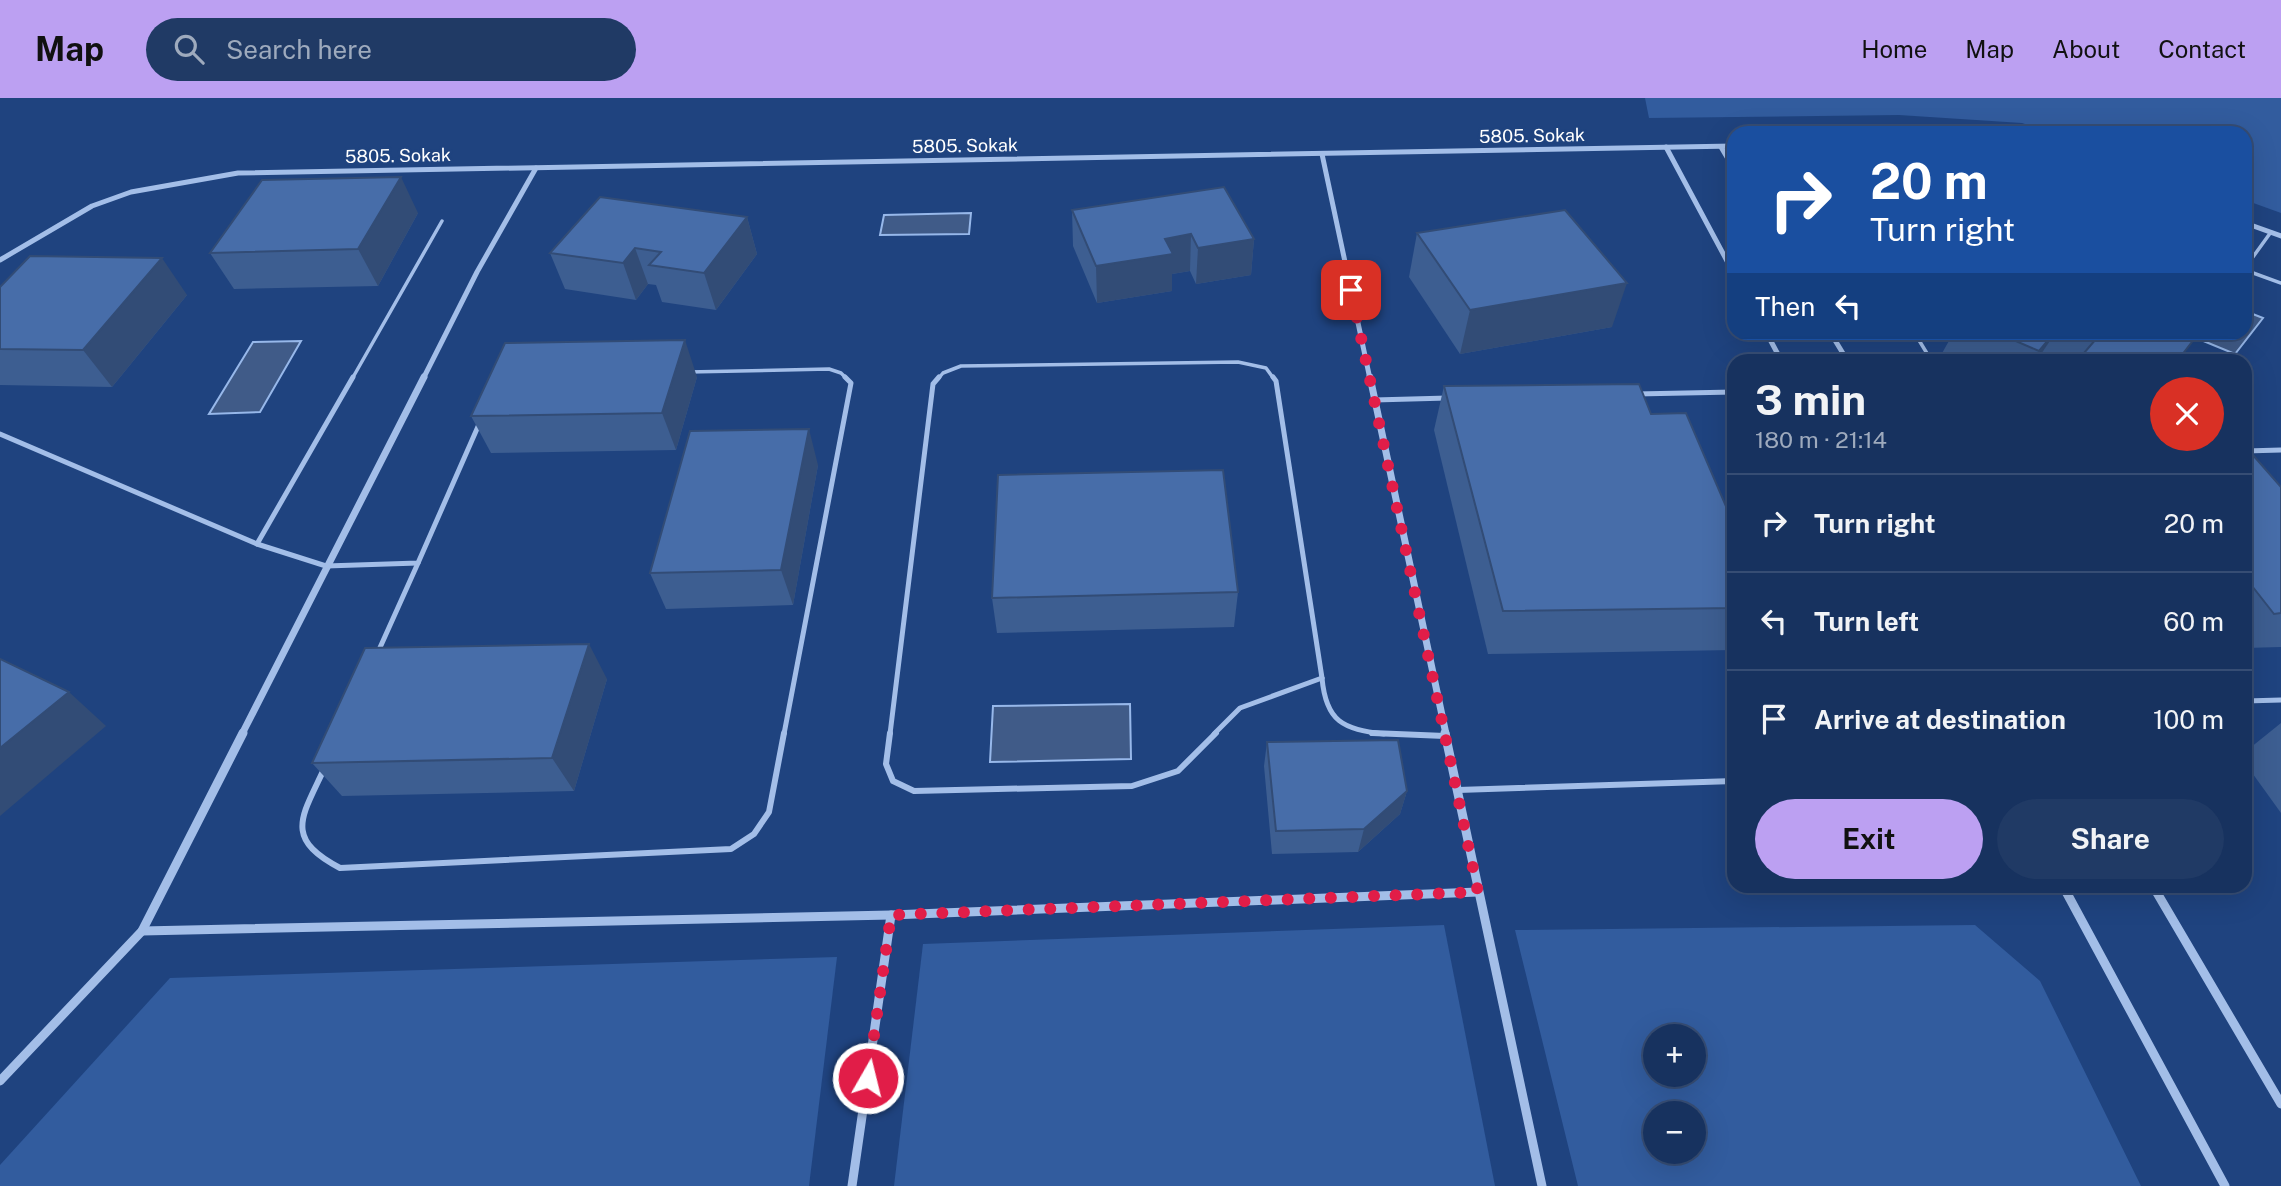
<!DOCTYPE html>
<meta charset="utf-8">
<style>
:root{--surface:#17325f;--page:#203a65;--text:#f1f3f6;--muted:#9eaabd;--line:#364d74;--accent:#bca0f2}
body{margin:0;font-family:"Public Sans",sans-serif;background:var(--page);color:var(--text);height:100vh;display:flex;flex-direction:column;font-size:26px;white-space:nowrap}
*{box-sizing:border-box;margin:0}
p{font-size:23px;color:var(--muted)}
.icon{flex:none;width:38px;height:38px;fill:none;stroke:currentColor;stroke-width:2;stroke-linecap:round;stroke-linejoin:round}
.map{position:relative;flex:1;overflow:hidden}
.drawer{position:absolute;left:1727px;top:256px;width:525px;height:539px;display:flex;flex-direction:column;background:var(--surface);border-radius:21px;box-shadow:0 7px 28px #0002,0 0 0 2px var(--line)}
.drawer>*{flex:none}
.top-card{position:absolute;left:1727px;top:28px;width:525px;height:214px;border-radius:21px;box-shadow:0 7px 28px #0002,0 0 0 2px var(--line);background:#1a4fa0;color:#fff;overflow:hidden}
.buttons{position:absolute;left:1643px;top:926px;display:grid;gap:14px}
.buttons a{display:grid;place-items:center;width:63px;height:63px;border-radius:50%;background:var(--surface);box-shadow:0 7px 28px #0002,0 0 0 2px var(--line);font-size:35px}
.pin{position:absolute;display:grid;place-items:center;width:60px;height:60px;color:#fff;margin:-30px;border-radius:14px;box-shadow:0 4px 10px #0006}
.me{position:absolute;width:77px;margin:-38px;rotate:8deg;stroke-linejoin:round;filter:drop-shadow(0 0 5px #0008)}
.turn{display:flex;align-items:center;gap:24px;height:147px;padding:0 28px;font-size:32px}
.turn .icon{width:91px;height:91px;stroke-width:2.5}
.turn b{display:block;font-size:49px;line-height:60px}
.then{display:flex;align-items:center;height:66px;padding:0 28px;background:#0003;gap:14px;font-size:26px}
.round{display:grid;place-items:center;flex:none;width:74px;height:74px;border-radius:37px;background:var(--page)}
.head{display:flex;align-items:center;justify-content:space-between;height:119px;padding:0 28px}
h1{font-size:42px;font-weight:700;line-height:52px}
.cta{display:flex;gap:14px;margin-top:auto;padding:14px 28px}
.cta a{flex:1;height:80px;border-radius:42px;background:var(--accent);color:#111;font-size:28px;font-weight:700;line-height:80px;text-align:center}
.cta a+a{background:var(--page);color:var(--text)}
ul{padding:0;list-style:none}
li{display:flex;align-items:center;gap:21px;height:98px;padding:0 28px;border-top:2px solid var(--line)}
li div{flex:1}
li b{display:block;font-size:26px}
li em{font-style:normal}
header{display:flex;align-items:center;gap:42px;box-sizing:border-box;height:98px;padding:0 35px;background:var(--accent);color:#111}
header strong{font-size:33px}
nav{display:flex;gap:38px;margin-inline-start:auto;font-size:24px}
.search{width:490px;height:63px;background:var(--page);display:flex;align-items:center;gap:18px;box-sizing:border-box;padding:0 24px;border-radius:38px;color:var(--muted);font-size:26px}
.map>svg:first-child{display:block}
.green{fill:#325c9e;fill-rule:evenodd}
.water{fill:#405b88;stroke:#97b8ea;stroke-width:2}
.lines{fill:none;stroke-linecap:round;stroke-linejoin:round}
.service-far2{stroke:#a3bee8;stroke-width:3.5}
.service-far1{stroke:#a3bee8;stroke-width:5}
.service{stroke:#a3bee8;stroke-width:6}
.minor-far2{stroke:#a3bee8;stroke-width:5}
.minor-far1{stroke:#a3bee8;stroke-width:7}
.minor{stroke:#a3bee8;stroke-width:9}
.wall{fill:#3d5e91}
.shaded-wall{fill:#324c76}
.building{fill:#476da9;stroke:#324c76;stroke-width:2}
.route{stroke:#e11d48;stroke-width:12;stroke-dasharray:0 21.6}
.labels{text-anchor:middle;stroke-width:5;stroke-linejoin:round;paint-order:stroke}
.far-street-label{font-size:18px;fill:#fff;stroke:#1f437f}
</style>
<header>
<strong>Map</strong>
<div class="search"><svg class="icon" aria-label="search" viewBox="0 0 24 24"><circle cx="10" cy="10" r="6"/><path d="M15 15l6 6"/></svg>Search here</div>
<nav><a>Home</a><a>Map</a><a>About</a><a>Contact</a></nav>
</header>
<div class="map">
<svg width="2281" height="1088" viewBox="0 0 2281 1088">
<rect width="100%" height="100%" fill="#1f437f"/>
<!-- green -->
<g class="green">
<polygon points="1645,0 2281,0 2281,115 2245,102 2245,35 2052,35 2022,25 1899,17 1649,20"/>
<polygon points="1444,827 1495,1088 894,1088 923,846"/>
<path d="M1975,827L2040,883L2141,1088H1578L1515,832ZM1656,938H1694V976H1656ZM1656,1015H1694V1054H1656Z"/>
<polygon points="837,859 809,1088 0,1088 0,1067 170,880"/>
</g>
<!-- water -->
<g class="water">
<polygon points="971,115 969,136 880,137 884,117"/>
<polygon points="2245,213 2263,220 2235,256 2184,235 2245,234"/>
<polygon points="301,243 260,314 209,316 253,244"/>
<polygon points="1130,606 1131,661 990,664 993,608"/>
</g>
<g class="lines">
<!-- service-far2 -->
<g class="service-far2">
<polyline points="2245,170 2271,134"/>
<polyline points="2245,172 2281,185"/>
<polyline points="1914,234 1931,262"/>
<polyline points="688,274 829,271 841,275 847,281"/>
<polyline points="352,281 442,123"/>
<polyline points="938,281 943,275 961,268 1238,264 1266,270 1274,281"/>
</g>
<!-- service-far1 -->
<g class="service-far1">
<polyline points="1273,279 1276,283 1322,580"/>
<polyline points="1636,296 1734,294"/>
<polyline points="1374,302 1448,300"/>
<polyline points="0,336 257,446 326,468 418,465 480,324"/>
<polyline points="2245,353 2281,352"/>
<polyline points="257,446 353,279"/>
<polyline points="378,554 418,465"/>
<path d="M1322,580C1326,624 1343,631 1384,636"/>
<polyline points="2245,603 2281,602"/>
<polyline points="784,636 851,285 845,279"/>
<polyline points="890,636 933,286 939,279"/>
<polyline points="1214,636 1240,610 1322,580"/>
</g>
<!-- service -->
<g class="service">
<polyline points="890,635 886,666 893,683 914,693 1132,688 1178,673 1216,635"/>
<polyline points="1372,635 1445,638"/>
<path d="M324,671C302,719 283,740 340,770L731,751L754,736L769,714L784,635"/>
<polyline points="1458,692 1734,683"/>
</g>
<!-- minor-far2 -->
<g class="minor-far2">
<polyline points="1666,49 1734,176"/>
<polyline points="1721,49 1734,71"/>
<polyline points="1322,56 1370,281"/>
<polyline points="2245,125 2281,138"/>
<polyline points="0,162 92,108 131,94 238,75 1734,48"/>
<polyline points="1766,234 1781,262"/>
<polyline points="1830,234 1847,262"/>
<polyline points="423,281 477,174 536,70"/>
</g>
<!-- minor-far1 -->
<g class="minor-far1">
<polyline points="1370,279 1446,636"/>
<polyline points="242,636 424,279"/>
</g>
<!-- minor -->
<g class="minor">
<polyline points="1445,635 1542,1088"/>
<polyline points="2063,788 2225,1088"/>
<polyline points="2153,788 2281,1006"/>
<polyline points="142,833 891,817 1478,794"/>
<polyline points="0,983 142,833 243,635"/>
<polyline points="852,1088 891,817"/>
</g>
</g>
<!-- wall -->
<g class="wall">
<polygon points="1072,112 1254,141 1251,177 1196,186 1190,173 1172,176 1172,193 1097,205 1073,148"/>
<polygon points="418,115 378,188 234,191 210,155"/>
<polygon points="747,119 757,156 716,212 662,204 656,187 648,186 636,202 565,191 550,155"/>
<polygon points="1417,135 1612,229 1460,256 1409,179"/>
<polygon points="0,189 187,197 112,289 0,287"/>
<polygon points="1954,234 2196,234 2178,262 1953,262 1941,257"/>
<polygon points="697,279 676,352 491,355 471,318"/>
<polygon points="1444,288 1651,316 1734,427 1734,552 1488,556 1434,332"/>
<polygon points="2245,348 2281,389 2281,549 2245,550"/>
<polygon points="818,367 793,507 666,511 650,475"/>
<polygon points="1238,494 1234,529 997,535 992,500"/>
<polygon points="607,581 574,693 342,698 312,665"/>
<polygon points="2281,625 2281,715 2245,665 2245,654"/>
<polygon points="1267,644 1407,693 1400,716 1358,754 1272,756 1264,668"/>
</g>
<!-- shaded-wall -->
<g class="shaded-wall">
<polygon points="401,79 418,115 378,188 358,151"/>
<polygon points="747,119 757,156 716,212 704,175"/>
<polygon points="1191,136 1190,173 1172,176 1172,193 1097,205 1096,168 1165,141"/>
<polygon points="1254,141 1251,177 1196,186 1198,150"/>
<polygon points="635,150 648,186 636,202 623,165"/>
<polygon points="162,160 187,197 112,289 83,252"/>
<polygon points="1627,185 1612,229 1460,256 1470,212"/>
<polygon points="2055,234 2056,234 2037,262 2033,262"/>
<polygon points="685,242 697,279 676,352 662,315"/>
<polygon points="809,331 818,367 793,507 781,472"/>
<polygon points="589,546 607,581 574,693 552,660"/>
<polygon points="69,594 106,628 0,718 0,650"/>
<polygon points="1407,693 1400,716 1358,754 1364,731"/>
</g>
<!-- building -->
<g class="building">
<polygon points="401,79 358,151 210,155 262,82"/>
<polygon points="1224,89 1254,141 1198,150 1191,136 1165,141 1173,156 1096,168 1072,112"/>
<polygon points="600,99 747,119 704,175 649,167 661,154 635,150 623,165 550,155"/>
<polygon points="1565,112 1627,185 1470,212 1417,135"/>
<polygon points="30,158 162,160 83,252 0,251 0,189"/>
<polygon points="1995,234 2055,234 2039,253"/>
<polygon points="2081,234 2196,234 2198,236 2178,262 2078,262 2096,241"/>
<polygon points="685,242 662,315 471,318 505,245"/>
<polygon points="1639,286 1651,316 1686,315 1734,427 1734,510 1503,513 1444,288"/>
<polygon points="809,331 781,472 650,475 690,333"/>
<polygon points="2245,348 2281,389 2281,515 2274,516 2245,479"/>
<polygon points="1223,372 1238,494 992,500 998,377"/>
<polygon points="589,546 552,660 312,665 365,550"/>
<polygon points="0,561 69,594 0,650"/>
<polygon points="1398,642 1407,693 1364,731 1276,733 1267,644"/>
</g>
<g class="lines">
<!-- route -->
<polyline class="route" points="868,980 891,817 1478,794 1351,192"/>
</g>
<g class="labels">
<!-- far-street labels -->
<g class="far-street-label">
<text transform="translate(1532 38) rotate(-1)" y="6">5805. Sokak</text>
<text transform="translate(965 48) rotate(-1)" y="6">5805. Sokak</text>
<text transform="translate(398 58) rotate(-1)" y="6">5805. Sokak</text>
</g>
</g>
</svg>
<div class="buttons">
<a>+</a>
<a>−</a>
</div>
<div class="pin" style="left:1351px;top:192px;background:#d93025"><svg class="icon" aria-label="arrive" viewBox="0 0 24 24"><path d="M6 21V4h12l-3 4 3 4H6"/></svg></div>
<svg class="me" style="left:868px;top:980px" viewBox="-20 -20 40 40"><circle r="17" fill="#e11d48" stroke="#fff" stroke-width="3"/><path d="M0-11L8 9 0 5-8 9z" fill="#fff"/></svg>
<div class="top-card">
<div class="turn"><svg class="icon" aria-label="right" viewBox="0 0 24 24"><path d="M7 20v-9h11M14 6l5 5-5 5"/></svg><div><b>20 m</b>Turn right</div></div>
<div class="then">Then<svg class="icon" aria-label="left" viewBox="0 0 24 24"><path d="M17 20v-9H6M10 6l-5 5 5 5"/></svg></div>
</div>
<section class="drawer">
<div class="head"><div><h1>3 min</h1><p>180 m · 21:14</p></div><a class="round" style="background:#d93025;color:#fff"><svg class="icon" aria-label="close" viewBox="0 0 24 24"><path d="M6 6l12 12M18 6L6 18"/></svg></a></div>
<ul>
<li><svg class="icon" aria-label="right" viewBox="0 0 24 24"><path d="M7 20v-9h11M14 6l5 5-5 5"/></svg><div><b>Turn right</b></div><em>20 m</em></li>
<li><svg class="icon" aria-label="left" viewBox="0 0 24 24"><path d="M17 20v-9H6M10 6l-5 5 5 5"/></svg><div><b>Turn left</b></div><em>60 m</em></li>
<li><svg class="icon" aria-label="arrive" viewBox="0 0 24 24"><path d="M6 21V4h12l-3 4 3 4H6"/></svg><div><b>Arrive at destination</b></div><em>100 m</em></li>
</ul>
<div class="cta"><a>Exit</a><a>Share</a></div>
</section>
</div>
